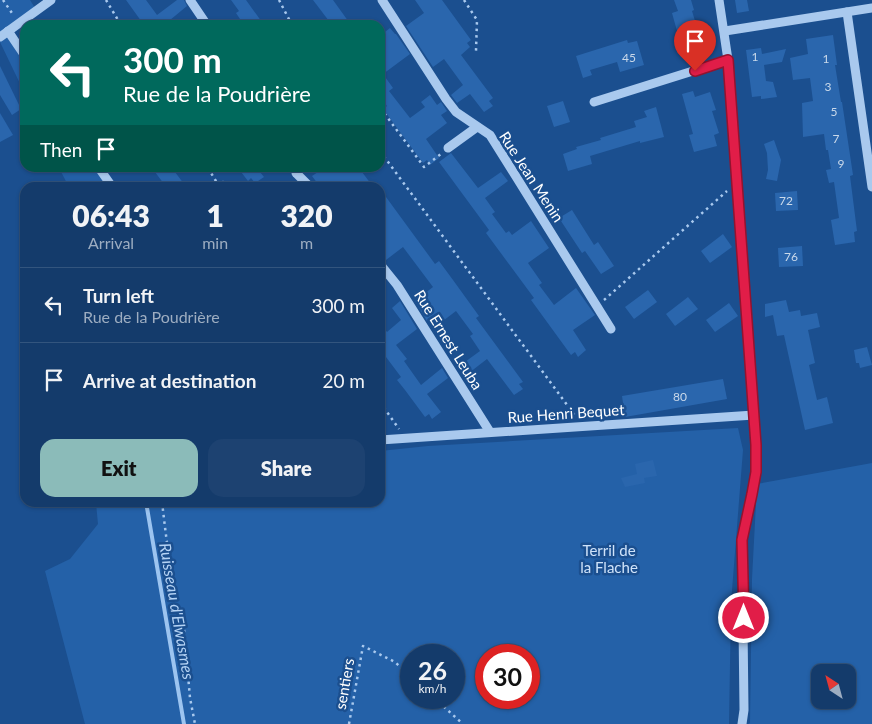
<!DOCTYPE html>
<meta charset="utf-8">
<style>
:root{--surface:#143b6b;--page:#1d4271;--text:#f1f3f6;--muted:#9dadc1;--line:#33557e;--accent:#8bbbb9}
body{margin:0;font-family:Lato,sans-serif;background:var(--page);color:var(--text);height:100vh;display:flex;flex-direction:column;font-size:19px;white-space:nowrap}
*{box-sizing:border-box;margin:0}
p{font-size:16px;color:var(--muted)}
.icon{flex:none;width:28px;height:28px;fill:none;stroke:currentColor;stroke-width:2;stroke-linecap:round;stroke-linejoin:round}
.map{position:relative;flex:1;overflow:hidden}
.sheet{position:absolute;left:20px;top:182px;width:365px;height:325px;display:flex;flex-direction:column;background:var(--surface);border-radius:15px;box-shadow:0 1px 4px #0004,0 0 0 1px var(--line)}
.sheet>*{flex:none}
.top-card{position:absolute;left:20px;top:20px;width:365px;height:152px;border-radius:15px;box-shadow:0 1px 4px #0004,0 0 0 1px var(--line);background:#00695c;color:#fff;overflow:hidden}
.needle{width:32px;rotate:324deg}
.tools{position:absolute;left:811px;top:664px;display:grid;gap:10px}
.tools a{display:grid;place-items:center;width:45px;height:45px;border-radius:10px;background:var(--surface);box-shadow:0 1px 4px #0004,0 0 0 1px var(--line);font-size:25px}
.speed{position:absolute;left:400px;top:644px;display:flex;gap:10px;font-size:25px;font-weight:700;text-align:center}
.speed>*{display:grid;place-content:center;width:65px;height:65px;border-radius:50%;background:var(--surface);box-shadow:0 1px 4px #0004,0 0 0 1px var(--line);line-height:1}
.speed small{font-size:12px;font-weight:400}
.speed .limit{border:8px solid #d22;background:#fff;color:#111}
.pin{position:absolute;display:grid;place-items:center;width:42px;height:42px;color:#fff;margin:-51px -21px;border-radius:50% 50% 50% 0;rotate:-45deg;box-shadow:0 0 5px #0007}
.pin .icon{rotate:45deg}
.me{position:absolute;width:55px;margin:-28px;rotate:0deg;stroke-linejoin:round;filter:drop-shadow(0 0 4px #0008)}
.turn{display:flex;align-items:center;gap:18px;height:105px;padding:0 20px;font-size:22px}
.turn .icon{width:65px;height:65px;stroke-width:2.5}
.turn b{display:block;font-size:35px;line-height:42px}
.then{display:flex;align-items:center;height:48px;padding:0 20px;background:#0003;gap:10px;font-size:19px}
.eta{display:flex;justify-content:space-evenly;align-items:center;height:85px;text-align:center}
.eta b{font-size:30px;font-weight:800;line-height:35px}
.button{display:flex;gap:10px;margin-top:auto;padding:10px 20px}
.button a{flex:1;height:58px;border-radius:15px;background:var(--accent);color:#111;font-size:20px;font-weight:800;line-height:58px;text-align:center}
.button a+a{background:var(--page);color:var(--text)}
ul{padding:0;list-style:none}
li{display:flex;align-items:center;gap:15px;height:75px;padding:0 20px;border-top:1px solid var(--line)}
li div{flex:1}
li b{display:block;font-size:19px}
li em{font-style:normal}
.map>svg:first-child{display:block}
.green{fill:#2461a8;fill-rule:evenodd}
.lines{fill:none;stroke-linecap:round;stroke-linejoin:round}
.stream{stroke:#9cc4f0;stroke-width:4}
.building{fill:#2a66ad}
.path{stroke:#a9c9ee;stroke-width:2.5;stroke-dasharray:2.5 4;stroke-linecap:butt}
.minor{stroke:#a9c9ee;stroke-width:9}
.route-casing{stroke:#92132f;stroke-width:12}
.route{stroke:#e11d48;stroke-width:9}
.labels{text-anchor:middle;stroke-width:5;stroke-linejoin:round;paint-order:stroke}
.number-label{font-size:12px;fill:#cad9ea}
.street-label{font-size:15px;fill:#fff;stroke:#1b4f8f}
.park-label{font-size:15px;fill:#cfe3fa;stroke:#1b4f8f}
.water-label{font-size:16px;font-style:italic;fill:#b5d3f5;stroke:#1b4f8f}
</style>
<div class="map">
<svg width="872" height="724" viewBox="0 0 872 724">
<rect width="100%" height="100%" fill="#1b4f8f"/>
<!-- green -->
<g class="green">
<polygon points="0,0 30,0 35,8 3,31 25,63 25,94 0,42"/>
<polygon points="59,168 96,168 110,187 69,187"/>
<path d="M738,428L743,450L731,603L729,724H85L45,571L70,559L98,524L96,503L380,502V451L428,446ZM411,655H454V698H411ZM486,655H529V698H486Z"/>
<path d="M872,463V724H748L750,723L752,579L757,484ZM820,672H848V700H820Z"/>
</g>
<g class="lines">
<!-- stream -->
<polyline class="stream" points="146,502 184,724"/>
</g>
<!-- building -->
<g class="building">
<polygon points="126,0 146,0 157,15 177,0 184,0 187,6 164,25 144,25"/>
<polygon points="231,0 246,0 264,25 244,25 236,13 239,11"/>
<polygon points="313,0 333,0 351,25 332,25"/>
<polygon points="415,0 442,0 471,40 467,43 470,47 461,55 493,98 489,101 493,106 484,112 470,94 457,103 451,95 463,85 444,59 433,67 406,26 424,13"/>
<polygon points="674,0 691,0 694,10 692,11 700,37 696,39 700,51 684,56 672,13 678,11"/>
<polygon points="735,0 747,0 749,11 737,13"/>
<polygon points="390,28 395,34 396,34 410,54 383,74 393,88 389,91 410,118 425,107 421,102 430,95 437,105 441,102 447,111 441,115 447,123 426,139 439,158 430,165 427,160 423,163 383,109 387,106 380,98 380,36"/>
<polygon points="833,35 837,65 835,65 841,102 842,102 853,175 850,176 857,231 854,232 855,242 835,245 831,220 839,218 834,182 829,183 826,170 831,169 828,150 826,150 824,134 803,137 802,103 813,101 810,78 793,80 790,58 808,54 806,39"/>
<polygon points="627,40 628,43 637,41 644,65 620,72 617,62 590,70 592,75 583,78 576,56"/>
<polygon points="761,48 762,54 786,49 782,62 764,65 766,81 773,82 777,97 761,99 761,96 752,97 746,50"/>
<polygon points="0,66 21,109 12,115 0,95"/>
<polygon points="693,91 695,97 710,92 716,110 712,111 719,133 714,135 717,146 694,152 689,135 693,134 682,94"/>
<polygon points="563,101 570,122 554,127 547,106"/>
<polygon points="656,107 664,137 640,143 640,141 590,156 592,164 568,171 563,154 577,149 576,147 601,140 600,138 636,127 634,121 647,117 644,111"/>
<polygon points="0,113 13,135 0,142"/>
<polygon points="774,140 781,160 777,181 766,179 768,170 767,153 764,144"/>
<polygon points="451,153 478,188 501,172 508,181 485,198 495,212 492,214 506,233 509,231 512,235 531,221 549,248 528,263 542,283 539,285 554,305 576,288 595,315 573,330 586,350 578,357 575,352 571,355 531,300 534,298 486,233 489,230 439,162"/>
<polygon points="152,168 172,168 187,188 167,188"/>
<polygon points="238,168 266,168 260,172 264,177 255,183 251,178 248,181"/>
<polygon points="324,168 359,168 374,188 321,188 312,176"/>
<polygon points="797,191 798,210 776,211 775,193"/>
<polygon points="386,197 435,264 439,261 453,280 479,316 476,318 523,382 519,384 523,389 514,395 487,359 465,376 458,367 480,351 470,336 473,334 456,311 435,327 429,320 427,321 415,301 433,287 403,247 386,260 380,252 380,202"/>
<polygon points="572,210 594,245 598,242 614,266 601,274 585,251 582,253 559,218"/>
<polygon points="723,234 732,247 710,263 701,251"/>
<polygon points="802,246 803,266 779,267 778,248"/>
<polygon points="648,290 657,302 634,319 625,307"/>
<polygon points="688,297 698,309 675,326 666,314"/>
<polygon points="786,300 789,312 800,310 801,316 817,313 820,327 808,330 815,363 809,365 817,400 827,397 833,423 805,430 784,335 777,336 773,315 765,317 765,304"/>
<polygon points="400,301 417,329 396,345 407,359 404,361 421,385 442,368 448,378 427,394 441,412 432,419 429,414 425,417 405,390 397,380 401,377 380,349 380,323 387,332 401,320 392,308"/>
<polygon points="729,303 738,316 715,332 706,320"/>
<polygon points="867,347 872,365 860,368 859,363 856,363 854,350"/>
<polygon points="723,379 727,399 625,417 622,396"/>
<polygon points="653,460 657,476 644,478 645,483 625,487 621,478 637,474 635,464"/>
</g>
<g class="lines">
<!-- path -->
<g class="path">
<polyline points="3,0 14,16"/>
<polyline points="106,0 121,25"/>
<polyline points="279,0 292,25"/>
<polyline points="464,0 477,20 476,51"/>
<polyline points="380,111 382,110 424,167 441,154"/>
<polyline points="380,151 576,417"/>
<polyline points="208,168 219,186 223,182 227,188"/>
<polyline points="604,300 727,191"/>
<polyline points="380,402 399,429"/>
<path d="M162,502C166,536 170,570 177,603C178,612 183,620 184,629L190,698L195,724"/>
<polyline points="434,698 463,724"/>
<polyline points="349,724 363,646 395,662 411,677"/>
</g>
<!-- minor -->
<g class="minor">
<polyline points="190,0 207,25"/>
<polyline points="382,0 446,99 456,112 490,135 611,329"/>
<polyline points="719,0 728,60 756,445 756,472 752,494 742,540 744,710 742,724"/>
<polyline points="847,12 872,187"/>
<polyline points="8,31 25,56"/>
<polyline points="725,31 872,8"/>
<polyline points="0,37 51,0"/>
<polyline points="594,102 728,60"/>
<polyline points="448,148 477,127"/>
<polyline points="99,168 113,188"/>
<polyline points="296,173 311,188"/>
<polyline points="380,264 397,285 490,432"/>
<polyline points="380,440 754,415"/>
</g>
</g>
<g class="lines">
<!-- route casing -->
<g class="route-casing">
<polyline id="route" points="695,71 728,60 756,445 756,472 752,494 742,540 744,618"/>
</g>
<!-- route -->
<use href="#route" class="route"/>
</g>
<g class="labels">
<!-- number labels -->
<g class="number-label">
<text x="755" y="61">1</text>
<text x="629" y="62">45</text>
<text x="826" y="63">1</text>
<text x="828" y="91">3</text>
<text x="834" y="116">5</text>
<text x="836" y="143">7</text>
<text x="841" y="168">9</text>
<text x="786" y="205">72</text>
<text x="791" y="261">76</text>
<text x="680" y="401">80</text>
</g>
<!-- street labels -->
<g class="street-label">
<text transform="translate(531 177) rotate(57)" y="5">Rue Jean Menin</text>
<text transform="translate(448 340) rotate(58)" y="5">Rue Ernest Leuba</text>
<text transform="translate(566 414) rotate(-4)" y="5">Rue Henri Bequet</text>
<text transform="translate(345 684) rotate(-80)" y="5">sentiers</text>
</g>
<!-- park labels -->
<g class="park-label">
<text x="609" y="556">Terril de<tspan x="609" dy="17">la Flache</tspan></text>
</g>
<!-- water labels -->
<g class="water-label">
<text transform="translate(177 611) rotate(80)" y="6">Ruisseau d'Elwasmes</text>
</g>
</g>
</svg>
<div class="tools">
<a><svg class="needle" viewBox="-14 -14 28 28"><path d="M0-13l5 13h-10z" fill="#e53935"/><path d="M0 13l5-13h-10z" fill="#9dadc1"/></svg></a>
</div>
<div class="speed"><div>26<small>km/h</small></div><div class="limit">30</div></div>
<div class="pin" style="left:695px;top:71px;background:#d93025"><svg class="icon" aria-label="arrive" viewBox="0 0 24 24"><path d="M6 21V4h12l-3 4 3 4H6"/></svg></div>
<svg class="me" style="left:744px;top:618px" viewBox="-20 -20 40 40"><circle r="17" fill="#e11d48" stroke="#fff" stroke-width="3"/><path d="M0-11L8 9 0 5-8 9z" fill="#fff"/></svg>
<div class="top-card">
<div class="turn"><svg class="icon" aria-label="left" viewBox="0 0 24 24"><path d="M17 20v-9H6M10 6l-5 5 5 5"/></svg><div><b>300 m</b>Rue de la Poudrière</div></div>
<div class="then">Then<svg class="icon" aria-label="arrive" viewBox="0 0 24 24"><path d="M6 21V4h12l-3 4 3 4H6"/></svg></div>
</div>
<section class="sheet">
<div class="eta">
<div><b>06:43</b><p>Arrival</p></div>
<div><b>1</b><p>min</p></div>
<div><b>320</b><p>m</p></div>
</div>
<ul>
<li><svg class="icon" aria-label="left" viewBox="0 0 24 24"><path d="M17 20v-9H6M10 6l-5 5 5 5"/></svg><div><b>Turn left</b><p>Rue de la Poudrière</p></div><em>300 m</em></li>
<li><svg class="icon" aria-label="arrive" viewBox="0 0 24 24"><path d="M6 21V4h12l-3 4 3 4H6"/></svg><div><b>Arrive at destination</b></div><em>20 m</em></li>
</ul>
<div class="button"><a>Exit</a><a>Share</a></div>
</section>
</div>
